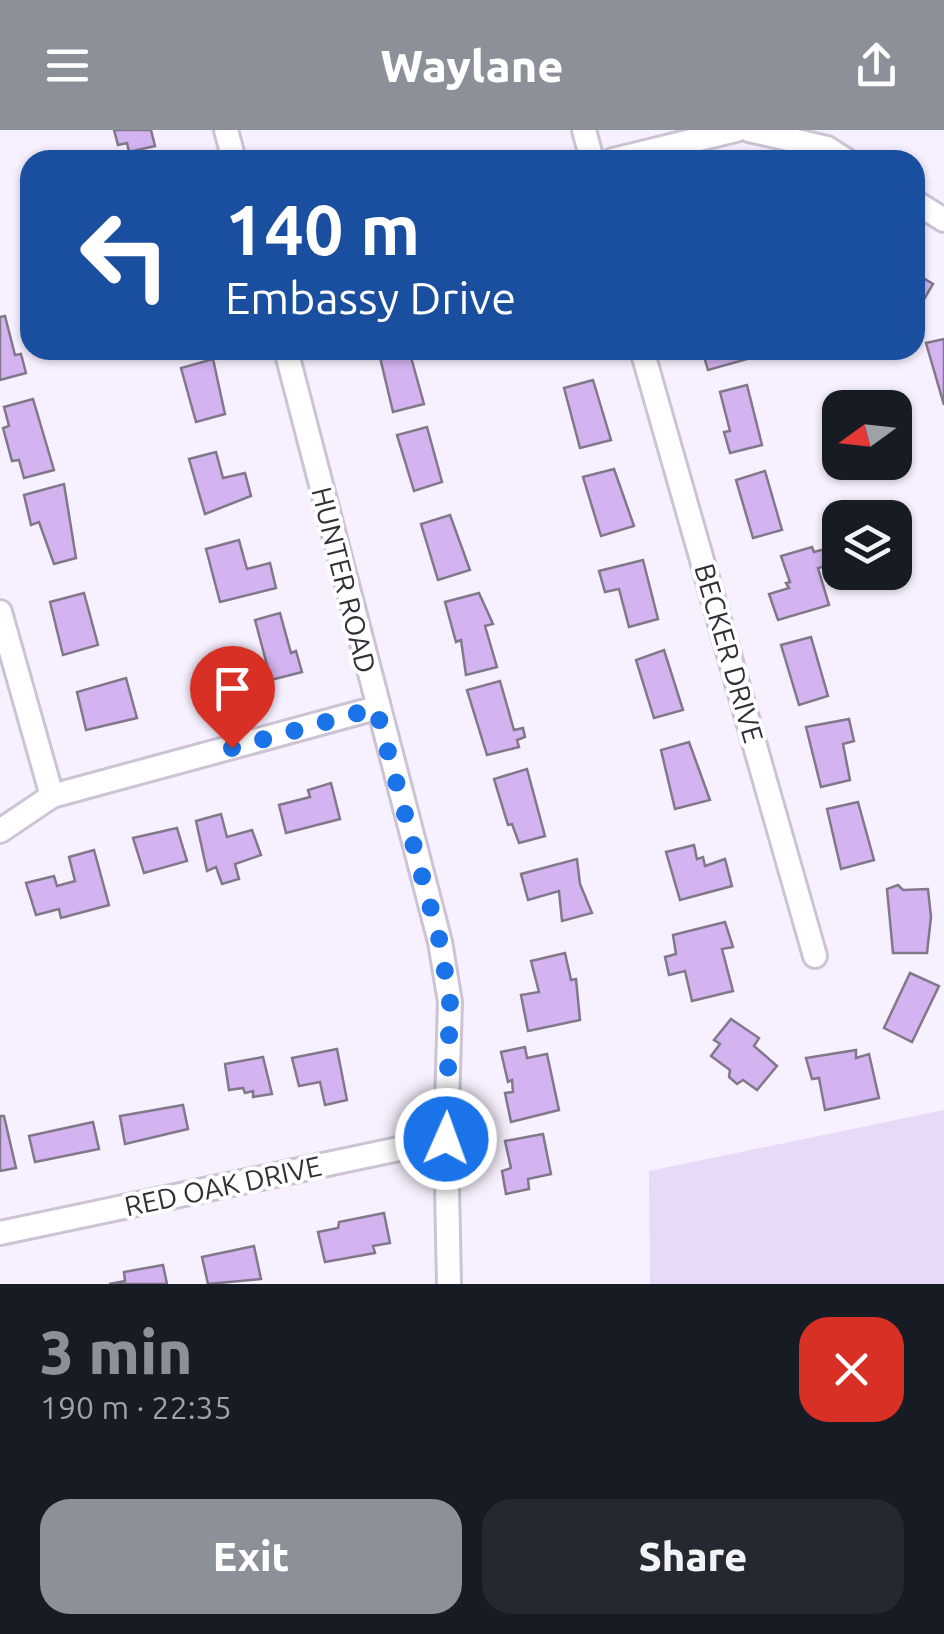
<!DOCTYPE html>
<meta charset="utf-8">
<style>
:root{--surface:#171b24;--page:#242831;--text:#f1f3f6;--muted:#9ea1a6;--accent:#8c9099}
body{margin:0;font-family:Ubuntu,sans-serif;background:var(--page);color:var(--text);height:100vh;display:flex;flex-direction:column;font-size:38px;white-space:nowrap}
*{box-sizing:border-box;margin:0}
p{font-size:32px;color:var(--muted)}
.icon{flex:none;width:55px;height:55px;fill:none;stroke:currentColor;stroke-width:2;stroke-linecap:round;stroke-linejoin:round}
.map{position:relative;height:1154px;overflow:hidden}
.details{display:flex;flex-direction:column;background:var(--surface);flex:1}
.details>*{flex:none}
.banner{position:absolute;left:20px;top:20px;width:905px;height:210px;border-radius:30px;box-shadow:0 2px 8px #0004;background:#1a4fa0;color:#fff;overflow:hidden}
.needle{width:65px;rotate:255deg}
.buttons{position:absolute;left:822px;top:260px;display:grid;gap:20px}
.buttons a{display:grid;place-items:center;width:90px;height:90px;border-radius:20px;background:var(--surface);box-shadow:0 2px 8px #0004;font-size:50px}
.pin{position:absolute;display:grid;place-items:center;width:85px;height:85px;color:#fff;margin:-102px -42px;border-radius:50% 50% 50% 0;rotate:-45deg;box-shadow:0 0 10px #0007}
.pin .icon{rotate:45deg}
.me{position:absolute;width:110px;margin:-55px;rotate:2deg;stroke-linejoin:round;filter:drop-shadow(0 0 8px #0008)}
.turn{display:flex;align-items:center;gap:35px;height:210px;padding:0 40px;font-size:45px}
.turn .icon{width:130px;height:130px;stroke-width:2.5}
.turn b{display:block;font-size:70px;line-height:85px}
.round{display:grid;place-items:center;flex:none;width:105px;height:105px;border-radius:30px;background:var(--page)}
.head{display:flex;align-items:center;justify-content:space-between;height:170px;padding:0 40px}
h1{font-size:60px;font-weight:800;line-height:75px;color:var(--accent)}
.cta{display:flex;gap:20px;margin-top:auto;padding:20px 40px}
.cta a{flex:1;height:115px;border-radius:30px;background:var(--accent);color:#fff;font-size:40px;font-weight:800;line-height:115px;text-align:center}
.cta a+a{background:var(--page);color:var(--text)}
header{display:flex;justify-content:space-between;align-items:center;height:130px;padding:0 40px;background:var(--accent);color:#fff;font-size:45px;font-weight:800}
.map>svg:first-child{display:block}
.green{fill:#e8d9f8}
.building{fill:#d3b3f0;stroke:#817889;stroke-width:2.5}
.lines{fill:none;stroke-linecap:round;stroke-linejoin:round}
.minor-casing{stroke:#ccc3d5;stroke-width:28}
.minor{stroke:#fff;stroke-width:22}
.route{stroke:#1a73e8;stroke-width:18;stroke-dasharray:0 32.4}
.labels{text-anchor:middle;stroke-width:8;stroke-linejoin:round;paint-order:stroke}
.street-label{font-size:28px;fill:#332f36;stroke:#fff}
</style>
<header><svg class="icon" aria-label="menu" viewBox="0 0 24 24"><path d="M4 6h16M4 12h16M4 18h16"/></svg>Waylane<svg class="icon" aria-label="share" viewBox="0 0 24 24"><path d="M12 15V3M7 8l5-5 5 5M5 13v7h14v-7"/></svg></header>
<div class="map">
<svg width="944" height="1154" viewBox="0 0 944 1154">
<rect width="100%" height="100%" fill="#f7f0ff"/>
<!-- green -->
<polygon class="green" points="944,980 944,1154 650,1154 649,1041"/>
<!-- building -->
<g class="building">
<polygon points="114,0 151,0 155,16 129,22 127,13 118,15"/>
<polygon points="915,143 933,154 916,183 915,182"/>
<polygon points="5,186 15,225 21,224 26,243 0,250 0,187"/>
<polygon points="944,209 944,275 926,213"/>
<polygon points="409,220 424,274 393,282 379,223"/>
<polygon points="702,220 748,220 751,228 708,240"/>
<polygon points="213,229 225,284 196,292 181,238"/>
<polygon points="593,250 611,310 580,318 564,258"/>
<polygon points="747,255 762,315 730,323 724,302 730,301 720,262"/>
<polygon points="33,269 54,340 24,348 19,330 12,331 3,298 9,296 4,277"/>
<polygon points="427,297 442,352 414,361 397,305"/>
<polygon points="216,322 223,348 245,343 251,366 205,384 189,329"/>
<polygon points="614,339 634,396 601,406 583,347"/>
<polygon points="765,341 782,400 753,408 736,350"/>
<polygon points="64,354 76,428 54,434 39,392 31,395 24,365"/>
<polygon points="450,385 470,440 438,450 421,394"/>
<polygon points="239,410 247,439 270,433 276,458 220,472 206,419"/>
<polygon points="812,417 814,422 825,419 829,435 818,438 829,475 778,490 769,464 789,458 786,453 790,452 781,426"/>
<polygon points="643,430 658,489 629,497 619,459 605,462 599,441"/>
<polygon points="84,463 98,515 63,525 50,472"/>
<polygon points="479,463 493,494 485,496 497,537 466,545 461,510 456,512 445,472"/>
<polygon points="280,483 291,523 296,521 302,542 271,550 255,490"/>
<polygon points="811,507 828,566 799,575 781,515"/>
<polygon points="664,520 683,580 654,588 636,530"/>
<polygon points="126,548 137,588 86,600 77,562"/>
<polygon points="500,551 514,600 523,598 525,607 517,610 519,617 487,625 467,560"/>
<polygon points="849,589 854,611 843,614 850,650 821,657 806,597"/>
<polygon points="689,612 710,670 675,679 661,620"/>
<polygon points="527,639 545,706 519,713 512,694 508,695 494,649"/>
<polygon points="331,653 340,689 286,703 279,675 310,667 308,660"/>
<polygon points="858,672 874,730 841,739 827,679"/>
<polygon points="221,684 227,707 252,700 261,725 235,734 239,749 222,754 216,737 207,741 196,691"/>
<polygon points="177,698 187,731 144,743 133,708"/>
<polygon points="694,715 697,729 703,727 705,736 725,729 732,756 680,770 666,722"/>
<polygon points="94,720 109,775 61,788 59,779 36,785 26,753 54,746 57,756 75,751 69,727"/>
<polygon points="577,729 580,754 592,783 562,791 559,761 528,770 521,744"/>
<polygon points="898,755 903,760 928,759 931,787 927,823 893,823 887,759"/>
<polygon points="725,792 733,817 722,819 733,861 692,871 685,841 669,845 665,827 676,824 673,805"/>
<polygon points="565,823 571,850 576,849 580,890 528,901 521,865 539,862 531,831"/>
<polygon points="910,843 939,856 912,912 884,898"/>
<polygon points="731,889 759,908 754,916 777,936 757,960 743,950 737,954 729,947 730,940 711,926 720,914 714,910"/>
<polygon points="525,917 527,928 547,924 559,980 511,992 505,963 513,962 512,950 508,952 501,922"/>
<polygon points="337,919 347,970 325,975 320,952 299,956 292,928"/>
<polygon points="856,920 856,928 869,924 879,968 825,980 819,948 812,949 806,928"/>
<polygon points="263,927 272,964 253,967 253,961 245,963 243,958 229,960 225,934"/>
<polygon points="183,975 188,999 125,1014 120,986"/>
<polygon points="0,986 4,986 16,1038 0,1041"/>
<polygon points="93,992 99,1019 35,1032 29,1006"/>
<polygon points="543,1004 551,1044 528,1049 529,1059 506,1064 502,1041 511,1038 505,1011"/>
<polygon points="384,1083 390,1113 373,1116 375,1123 325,1132 318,1102 338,1098 339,1092"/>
<polygon points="254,1116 261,1149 208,1154 202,1127"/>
<polygon points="163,1135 167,1154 109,1154 125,1151 124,1142"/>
</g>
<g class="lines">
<!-- minor casing -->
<g class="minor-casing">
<g id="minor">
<polyline points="226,0 234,30"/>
<polyline points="584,0 592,30"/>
<polyline points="749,0 827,18 846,30"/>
<polyline points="613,30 736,0"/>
<polyline points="915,72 944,90"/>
<polyline points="286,220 440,812 450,872 446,1009 449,1154"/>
<polyline points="642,220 815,826"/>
<polyline points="0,482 52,666"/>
<polyline points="0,701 52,666 376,578"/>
<polyline points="0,1103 446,1009"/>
</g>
</g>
<!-- minor -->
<use href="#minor" class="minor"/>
</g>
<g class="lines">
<!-- route -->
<polyline class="route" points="232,618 376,578 440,812 450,872 446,1009"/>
</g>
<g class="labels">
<!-- street labels -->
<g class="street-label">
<text transform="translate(344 450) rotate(76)" y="10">HUNTER ROAD</text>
<text transform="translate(729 523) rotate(74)" y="10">BECKER DRIVE</text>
<text transform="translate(223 1056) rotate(-12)" y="10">RED OAK DRIVE</text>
</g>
</g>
</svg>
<div class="buttons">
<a><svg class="needle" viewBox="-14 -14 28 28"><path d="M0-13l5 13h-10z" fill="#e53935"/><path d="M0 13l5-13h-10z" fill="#9ea1a6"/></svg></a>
<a><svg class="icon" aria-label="layers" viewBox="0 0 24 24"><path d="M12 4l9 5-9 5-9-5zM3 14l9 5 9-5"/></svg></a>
</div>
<div class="pin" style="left:232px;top:618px;background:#d93025"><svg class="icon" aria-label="arrive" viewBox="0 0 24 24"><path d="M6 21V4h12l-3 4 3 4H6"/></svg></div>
<svg class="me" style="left:446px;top:1009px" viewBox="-20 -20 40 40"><circle r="17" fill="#1a73e8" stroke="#fff" stroke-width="3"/><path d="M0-11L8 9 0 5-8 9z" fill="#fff"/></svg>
<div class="banner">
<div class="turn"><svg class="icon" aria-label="left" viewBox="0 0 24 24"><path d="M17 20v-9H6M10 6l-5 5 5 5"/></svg><div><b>140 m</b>Embassy Drive</div></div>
</div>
</div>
<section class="details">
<div class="head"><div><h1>3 min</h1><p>190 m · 22:35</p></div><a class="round" style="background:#d93025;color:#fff"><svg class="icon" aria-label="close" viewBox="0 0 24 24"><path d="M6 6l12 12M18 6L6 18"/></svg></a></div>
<div class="cta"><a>Exit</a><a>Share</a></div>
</section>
